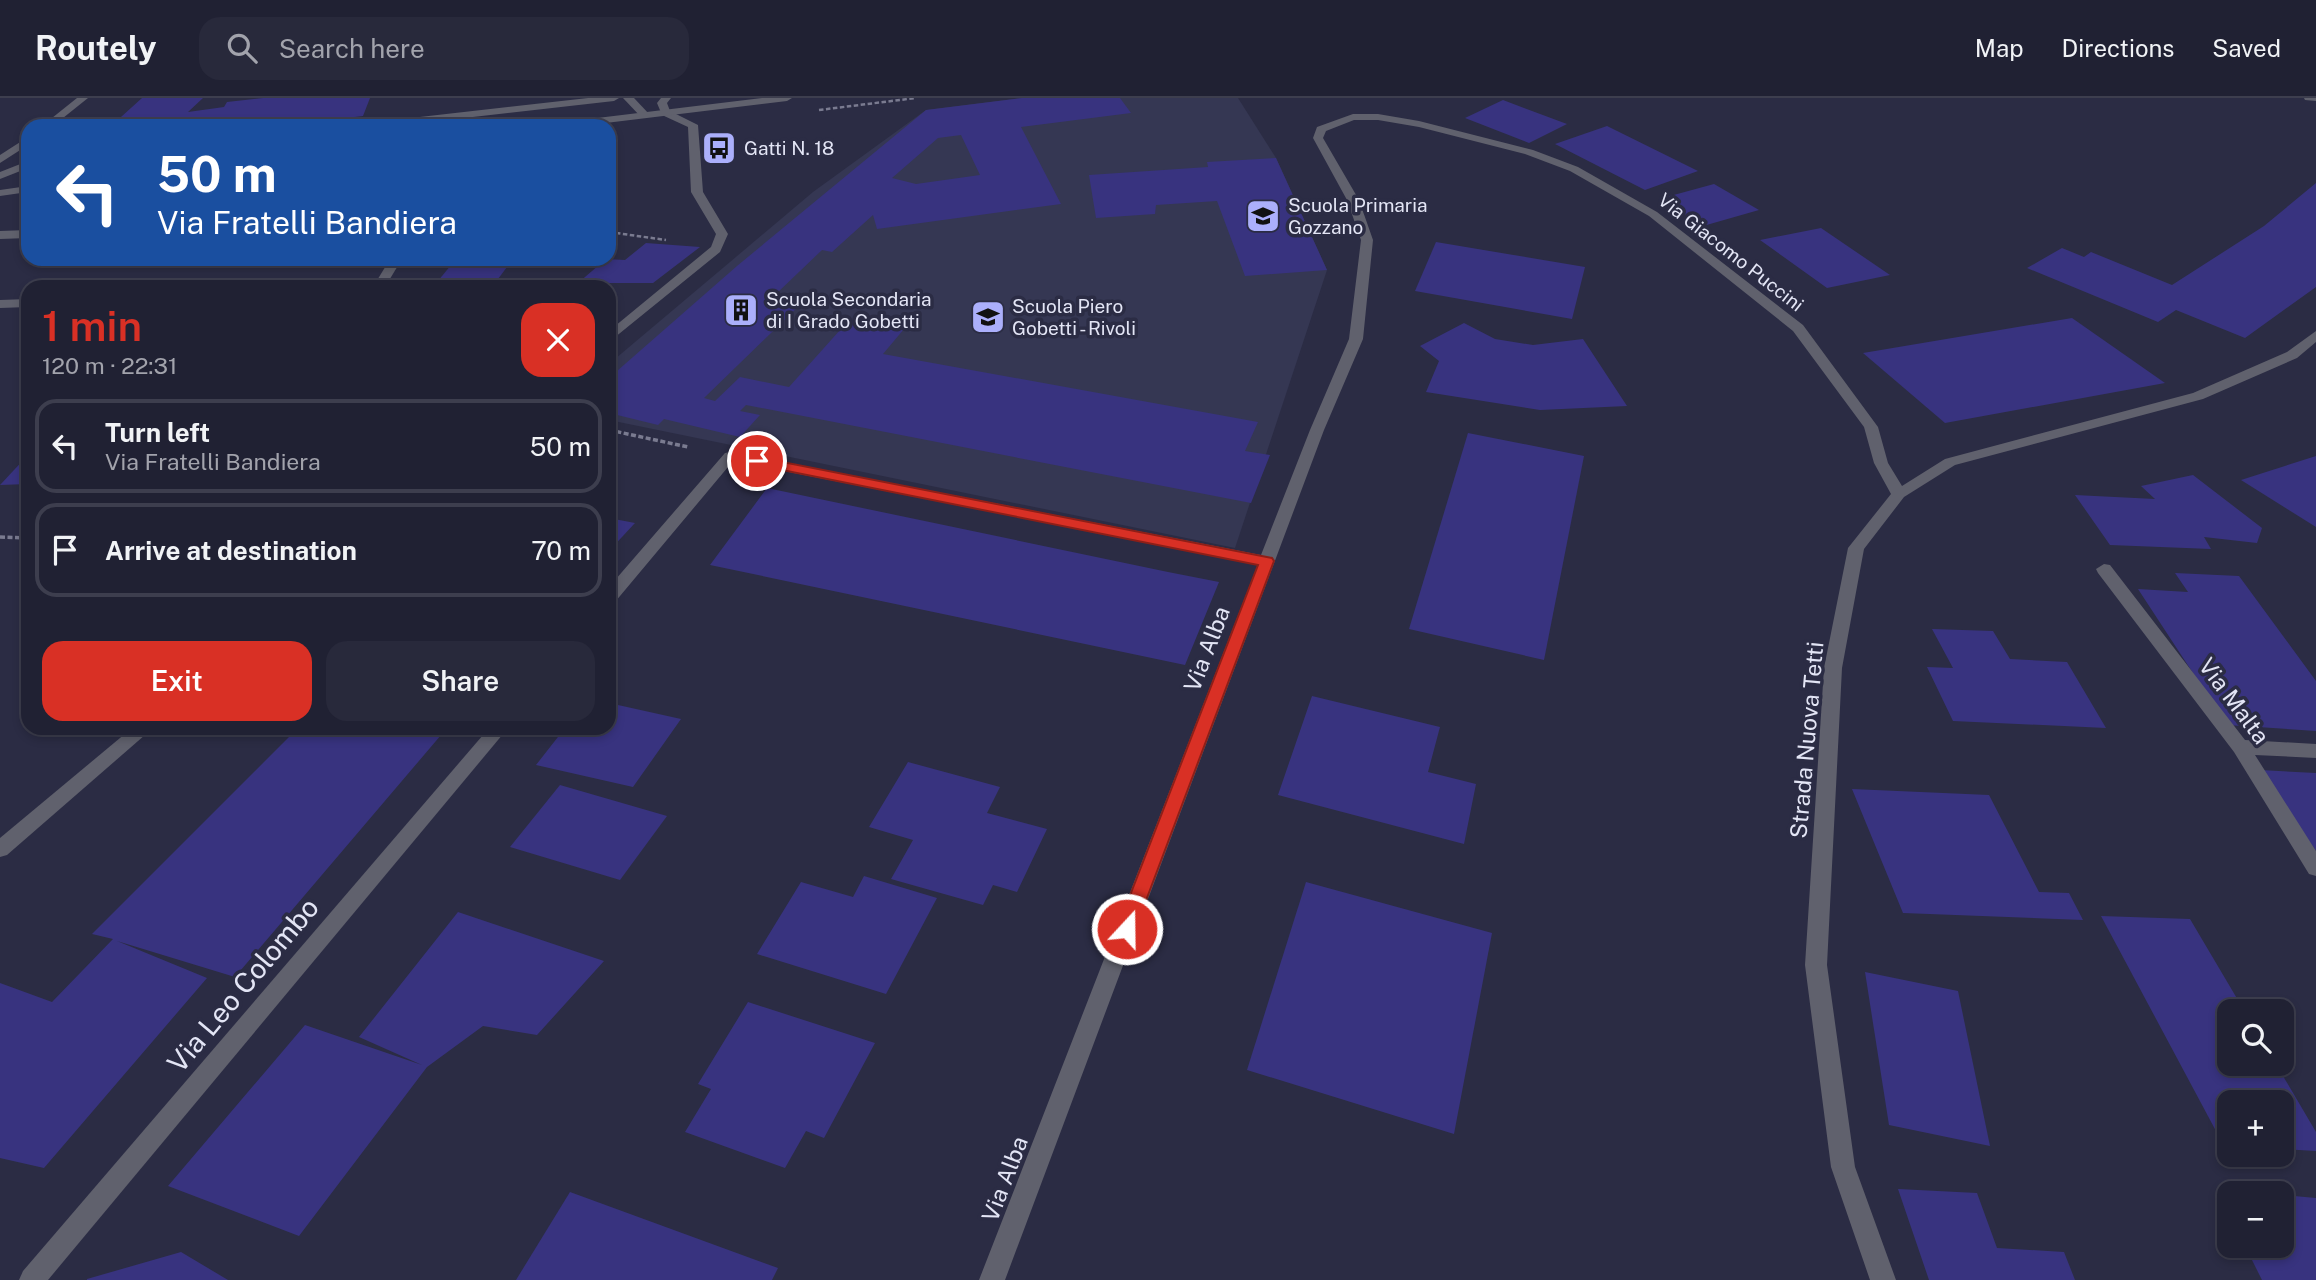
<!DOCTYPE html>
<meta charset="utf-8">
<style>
:root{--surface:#202133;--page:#28293b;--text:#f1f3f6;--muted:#a2a3ac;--line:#3d3e4e;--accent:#d93025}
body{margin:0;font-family:"Public Sans",sans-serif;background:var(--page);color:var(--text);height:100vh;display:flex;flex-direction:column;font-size:26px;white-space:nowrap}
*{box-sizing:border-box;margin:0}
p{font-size:23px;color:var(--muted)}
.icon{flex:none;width:38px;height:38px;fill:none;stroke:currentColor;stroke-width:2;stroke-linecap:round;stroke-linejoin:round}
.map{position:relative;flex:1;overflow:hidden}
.drawer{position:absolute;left:21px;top:182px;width:595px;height:455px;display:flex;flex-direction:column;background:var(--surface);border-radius:21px;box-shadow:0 4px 10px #0003,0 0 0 2px var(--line)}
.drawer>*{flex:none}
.top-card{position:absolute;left:21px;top:21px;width:595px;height:147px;border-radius:21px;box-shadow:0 4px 10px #0003,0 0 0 2px var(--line);background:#1a4fa0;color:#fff;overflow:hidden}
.buttons{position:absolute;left:2217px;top:901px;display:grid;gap:14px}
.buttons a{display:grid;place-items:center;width:77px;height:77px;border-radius:14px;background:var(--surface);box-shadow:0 4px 10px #0003,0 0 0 2px var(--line);font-size:35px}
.pin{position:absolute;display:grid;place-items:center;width:60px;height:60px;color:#fff;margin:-30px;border:4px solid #fff;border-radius:50%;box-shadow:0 2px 7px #0007}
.me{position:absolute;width:77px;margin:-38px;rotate:21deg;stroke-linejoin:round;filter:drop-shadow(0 0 5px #0008)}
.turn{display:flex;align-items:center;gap:24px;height:147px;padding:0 21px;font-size:32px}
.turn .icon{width:91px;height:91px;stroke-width:2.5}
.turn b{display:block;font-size:49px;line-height:60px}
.round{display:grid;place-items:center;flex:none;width:74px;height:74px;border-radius:21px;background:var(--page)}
.summary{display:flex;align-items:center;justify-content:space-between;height:119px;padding:0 21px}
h1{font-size:42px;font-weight:600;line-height:52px;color:var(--accent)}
.button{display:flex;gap:14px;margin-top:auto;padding:14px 21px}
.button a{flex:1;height:80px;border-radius:21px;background:var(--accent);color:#fff;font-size:28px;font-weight:600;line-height:80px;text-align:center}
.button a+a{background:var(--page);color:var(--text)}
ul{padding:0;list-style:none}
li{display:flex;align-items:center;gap:21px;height:94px;margin:0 14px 10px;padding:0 7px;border:4px solid var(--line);border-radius:21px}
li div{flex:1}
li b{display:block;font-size:26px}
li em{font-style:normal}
header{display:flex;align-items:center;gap:42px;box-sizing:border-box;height:98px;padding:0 35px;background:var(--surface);border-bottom:2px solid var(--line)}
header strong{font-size:33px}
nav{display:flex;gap:38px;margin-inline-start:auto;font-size:24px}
.search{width:490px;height:63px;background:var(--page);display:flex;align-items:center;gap:18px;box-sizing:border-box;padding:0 24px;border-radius:21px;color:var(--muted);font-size:26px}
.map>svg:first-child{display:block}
.built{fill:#353753}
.building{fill:#38337f;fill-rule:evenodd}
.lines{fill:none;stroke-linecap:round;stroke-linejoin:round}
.path-far1{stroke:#7a7b90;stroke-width:2.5;stroke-dasharray:4.5 2.5;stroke-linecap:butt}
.path{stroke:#7a7b90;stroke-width:3.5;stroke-dasharray:5 2.5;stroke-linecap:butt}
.service{fill:#60616d;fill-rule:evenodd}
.minor{fill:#60616d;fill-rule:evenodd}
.tertiary{fill:#60616d;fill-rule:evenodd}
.route{fill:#d93025;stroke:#8d1f18;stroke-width:2}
.labels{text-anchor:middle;stroke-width:7;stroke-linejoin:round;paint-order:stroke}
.far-poi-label{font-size:19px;fill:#e3e5f5;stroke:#2b2c44;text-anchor:start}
.far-street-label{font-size:19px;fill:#e3e5f5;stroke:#2b2c44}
.street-label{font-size:23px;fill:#e3e5f5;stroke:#2b2c44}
.near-street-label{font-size:28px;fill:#e3e5f5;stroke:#2b2c44}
</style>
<header>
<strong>Routely</strong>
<div class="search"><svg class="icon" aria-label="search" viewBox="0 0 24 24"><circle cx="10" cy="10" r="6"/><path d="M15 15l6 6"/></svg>Search here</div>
<nav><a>Map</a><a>Directions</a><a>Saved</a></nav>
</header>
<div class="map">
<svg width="2316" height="1182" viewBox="0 0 2316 1182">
<rect width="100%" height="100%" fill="#2b2c44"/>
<!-- built -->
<polygon class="built" points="1022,0 1238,0 1276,60 1327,172 1235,450 609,322 609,266 813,94 926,12"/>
<!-- building -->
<g class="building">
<polygon points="142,0 203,0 188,14 224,9 227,4 263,0 370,0 363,18 280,28 111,28"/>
<path d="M1022,0H1120L1131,15L1021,29L1061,106L877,131L873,117L832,154L822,152L776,196L805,202L704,300L715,303L740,279L789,289L849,222L904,231L883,256L1258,324L1245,353L1270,357L1251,405L746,307L740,313L760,317L740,339L664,321L658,327L609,315V280L737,168L926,12ZM961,37L980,77L916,86L892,80L938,40Z"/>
<polygon points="1503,2 1567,26 1529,45 1465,20"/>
<polygon points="1607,28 1698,73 1645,92 1555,46"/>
<polygon points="1276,60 1327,172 1245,178 1217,103 1156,107 1155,116 1096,120 1089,77 1208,69 1207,64"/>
<polygon points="2316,85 2316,189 2245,240 2176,212 2158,224 2027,170 2062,150 2084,159 2091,154 2172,187 2264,128"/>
<polygon points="1714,86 1759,112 1703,128 1659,101"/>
<polygon points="1821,130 1890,177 1827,190 1760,142"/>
<polygon points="1436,144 1585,169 1572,221 1415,193"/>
<polygon points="646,145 700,149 653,185 578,185 606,161 625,162"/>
<polygon points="456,161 513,161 492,189 433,189"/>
<polygon points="2072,220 2165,285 1945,325 1863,255"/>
<polygon points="1464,225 1495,241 1533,247 1583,241 1627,308 1540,312 1426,294 1439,263 1420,248"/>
<polygon points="1468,335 1584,358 1544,562 1409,531"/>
<polygon points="28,357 28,386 0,387"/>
<polygon points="2316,358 2316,429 2241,382"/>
<polygon points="2193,377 2262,430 2257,445 2204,439 2211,451 2110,447 2075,397 2155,401 2141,388"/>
<polygon points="767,390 1168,474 1219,484 1185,567 710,467"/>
<polygon points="609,420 635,425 609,453"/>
<polygon points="2175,475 2239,478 2316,583 2316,633 2227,627 2138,491 2188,494"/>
<polygon points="1932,531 1993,533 2010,561 2067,564 2106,630 1953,623 1927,569 1953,570"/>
<polygon points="1312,598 1440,629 1428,674 1476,686 1464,746 1278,697"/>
<polygon points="609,605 681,621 633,689 536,667 565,630 609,630"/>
<polygon points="298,630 447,630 235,879 117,843 207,880 44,1070 0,1060 0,885 52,904 113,841 92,836"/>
<polygon points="908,664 1000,689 987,715 1047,731 1017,794 993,787 983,807 891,781 913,742 869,729"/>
<polygon points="2260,672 2316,675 2316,753"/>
<polygon points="560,687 667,718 620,782 510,749"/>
<polygon points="1852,691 1989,697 2039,794 2069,795 2083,822 1903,815"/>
<polygon points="864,778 937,800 886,896 757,856 801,784 853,799"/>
<polygon points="1306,784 1492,835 1454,1036 1247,972"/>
<polygon points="458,814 604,863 537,937 483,928 427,969 299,1138 168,1088 305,927 422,967 359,939"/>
<polygon points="2101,818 2190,821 2245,914 2230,914 2230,966 2276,966 2316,1034 2316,1053 2282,1051 2282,1004 2230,1004 2230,1048 2224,1048"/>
<polygon points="1865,874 1958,893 1990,1048 1889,1027"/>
<polygon points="748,904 875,945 824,1040 806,1033 785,1070 685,1034 711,991 698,986"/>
<polygon points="1898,1091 1977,1095 1997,1150 2064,1154 2075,1182 1929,1182"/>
<polygon points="2217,1093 2230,1094 2230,1118"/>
<polygon points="570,1094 778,1170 772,1182 516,1182"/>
<polygon points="2282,1097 2316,1100 2316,1182 2262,1182 2245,1148 2282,1148"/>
<polygon points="181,1154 228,1182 87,1182 87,1181"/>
</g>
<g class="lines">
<!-- path-far1 -->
<g class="path-far1">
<polyline points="819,12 916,0"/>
<polyline points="609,134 666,142"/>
</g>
<!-- path -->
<g class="path">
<polyline points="609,332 688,349"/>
<polyline points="0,439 28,440"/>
</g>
<!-- service -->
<g class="service">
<polygon points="588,0 619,0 614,3 394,28 362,28 367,25"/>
<polygon points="623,0 634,0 650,17 641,19"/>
<polygon points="28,63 28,70 0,81 0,74"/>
<polygon points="28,132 28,140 0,141 0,133"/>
<polygon points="390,161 402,161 385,189 373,189"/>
<polygon points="28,201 28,209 0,210 0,202"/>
</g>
<!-- minor -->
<g class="minor">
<polygon points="77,0 88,0 53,28 42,28"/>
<polygon points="661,0 671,0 667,5 670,13 698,27 703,94 728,136 720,154 609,244 609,233 711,149 716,136 691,94 688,29 662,17 657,5"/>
<polygon points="1353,16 1378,16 1419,23 1533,52 1578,69 1657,114 1803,227 1878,329 1888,365 1902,388 1945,361 2193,295 2287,254 2316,233 2316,244 2297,260 2203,301 1955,367 1904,399 1864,451 1842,570 1827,867 1855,1069 1896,1182 1870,1182 1831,1069 1805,867 1824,570 1848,450 1891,396 1874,365 1864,329 1793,233 1649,118 1570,73 1525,56 1419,29 1378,22 1354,22 1326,33 1323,40 1359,102 1373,142 1363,241 1324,332 1005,1182 979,1182 1258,466 733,363 615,504 609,506 609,489 725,355 730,354 1261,457 1310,332 1349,241 1361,142 1347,102 1313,40 1317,29"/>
<polygon points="28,39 28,47 0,65 0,57"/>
<polygon points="2104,466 2110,467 2245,642 2316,646 2316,660 2255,657 2316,753 2316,778 2309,776 2234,654 2098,475 2096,471"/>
<polygon points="132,630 153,630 7,757 0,759 0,740"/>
<polygon points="489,630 508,630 48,1182 19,1182 23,1173"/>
</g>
<!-- tertiary -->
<g class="tertiary">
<polygon points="762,0 792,0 787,3 581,28 551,28 556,25"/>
<polygon points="2304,0 2316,0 2316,3 2305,2"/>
<polygon points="28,88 28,94 0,98 0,92"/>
</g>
</g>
<!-- route -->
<polygon class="route" points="757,359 1272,460 1274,463 1133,837 1127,839 1120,837 1117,831 1258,467 752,366 750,363"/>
<!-- icons -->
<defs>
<g id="bus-square" transform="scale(1.75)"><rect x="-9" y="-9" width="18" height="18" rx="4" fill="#abaffb" stroke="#2b2c44"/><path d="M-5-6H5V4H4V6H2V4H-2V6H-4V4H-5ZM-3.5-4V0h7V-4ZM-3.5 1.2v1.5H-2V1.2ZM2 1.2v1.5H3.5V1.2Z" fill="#111"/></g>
<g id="school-square" transform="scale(1.75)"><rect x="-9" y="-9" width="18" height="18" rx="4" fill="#abaffb" stroke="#2b2c44"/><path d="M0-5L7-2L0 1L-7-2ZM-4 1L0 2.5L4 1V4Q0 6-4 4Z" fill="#111"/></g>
<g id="building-square" transform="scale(1.75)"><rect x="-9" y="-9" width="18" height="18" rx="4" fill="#abaffb" stroke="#2b2c44"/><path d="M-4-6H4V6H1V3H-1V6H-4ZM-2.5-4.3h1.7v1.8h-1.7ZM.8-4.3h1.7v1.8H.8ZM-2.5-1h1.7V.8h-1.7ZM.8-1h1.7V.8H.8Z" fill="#111"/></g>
</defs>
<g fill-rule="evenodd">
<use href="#bus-square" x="719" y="50"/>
<use href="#school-square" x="1263" y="118"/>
<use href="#building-square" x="741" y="212"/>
<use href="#school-square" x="988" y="219"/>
</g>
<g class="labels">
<!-- far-poi labels -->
<g class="far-poi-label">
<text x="744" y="57">Gatti N. 18</text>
<text x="1288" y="114">Scuola Primaria<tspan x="1288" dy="22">Gozzano</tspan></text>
<text x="766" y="208">Scuola Secondaria<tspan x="766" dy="22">di I Grado Gobetti</tspan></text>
<text x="1012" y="215">Scuola Piero<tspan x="1012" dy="22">Gobetti - Rivoli</tspan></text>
</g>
<!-- far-street labels -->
<g class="far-street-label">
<text transform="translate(1731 154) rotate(38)" y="7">Via Giacomo Puccini</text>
</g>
<!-- street labels -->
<g class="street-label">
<text transform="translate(1207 551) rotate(-69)" y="8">Via Alba</text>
<text transform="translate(2234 603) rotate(53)" y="8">Via Malta</text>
<text transform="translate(1807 642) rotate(-85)" y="8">Strada Nuova Tetti</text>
<text transform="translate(1005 1081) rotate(-69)" y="8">Via Alba</text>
</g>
<!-- near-street labels -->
<g class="near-street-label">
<text transform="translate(243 887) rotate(-50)" y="10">Via Leo Colombo</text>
</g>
</g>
</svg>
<div class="buttons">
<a><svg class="icon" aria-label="search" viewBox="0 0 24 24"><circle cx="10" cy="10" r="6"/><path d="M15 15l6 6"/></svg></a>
<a>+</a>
<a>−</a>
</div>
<div class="pin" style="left:757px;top:363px;background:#d93025"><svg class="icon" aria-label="arrive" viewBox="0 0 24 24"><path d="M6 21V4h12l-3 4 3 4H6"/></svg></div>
<svg class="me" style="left:1127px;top:831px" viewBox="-20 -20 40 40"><circle r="17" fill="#d93025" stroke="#fff" stroke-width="3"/><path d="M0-11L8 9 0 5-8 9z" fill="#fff"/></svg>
<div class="top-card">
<div class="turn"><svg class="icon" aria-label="left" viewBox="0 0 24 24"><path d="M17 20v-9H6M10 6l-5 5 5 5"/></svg><div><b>50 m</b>Via Fratelli Bandiera</div></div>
</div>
<section class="drawer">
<div class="summary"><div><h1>1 min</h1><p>120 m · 22:31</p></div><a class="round" style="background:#d93025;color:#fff"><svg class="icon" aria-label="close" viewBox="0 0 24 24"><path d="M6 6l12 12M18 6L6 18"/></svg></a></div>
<ul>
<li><svg class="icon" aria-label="left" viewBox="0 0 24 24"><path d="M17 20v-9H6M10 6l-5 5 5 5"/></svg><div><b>Turn left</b><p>Via Fratelli Bandiera</p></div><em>50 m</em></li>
<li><svg class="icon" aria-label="arrive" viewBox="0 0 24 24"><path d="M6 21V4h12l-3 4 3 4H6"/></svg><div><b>Arrive at destination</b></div><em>70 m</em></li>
</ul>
<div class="button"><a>Exit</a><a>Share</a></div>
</section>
</div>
